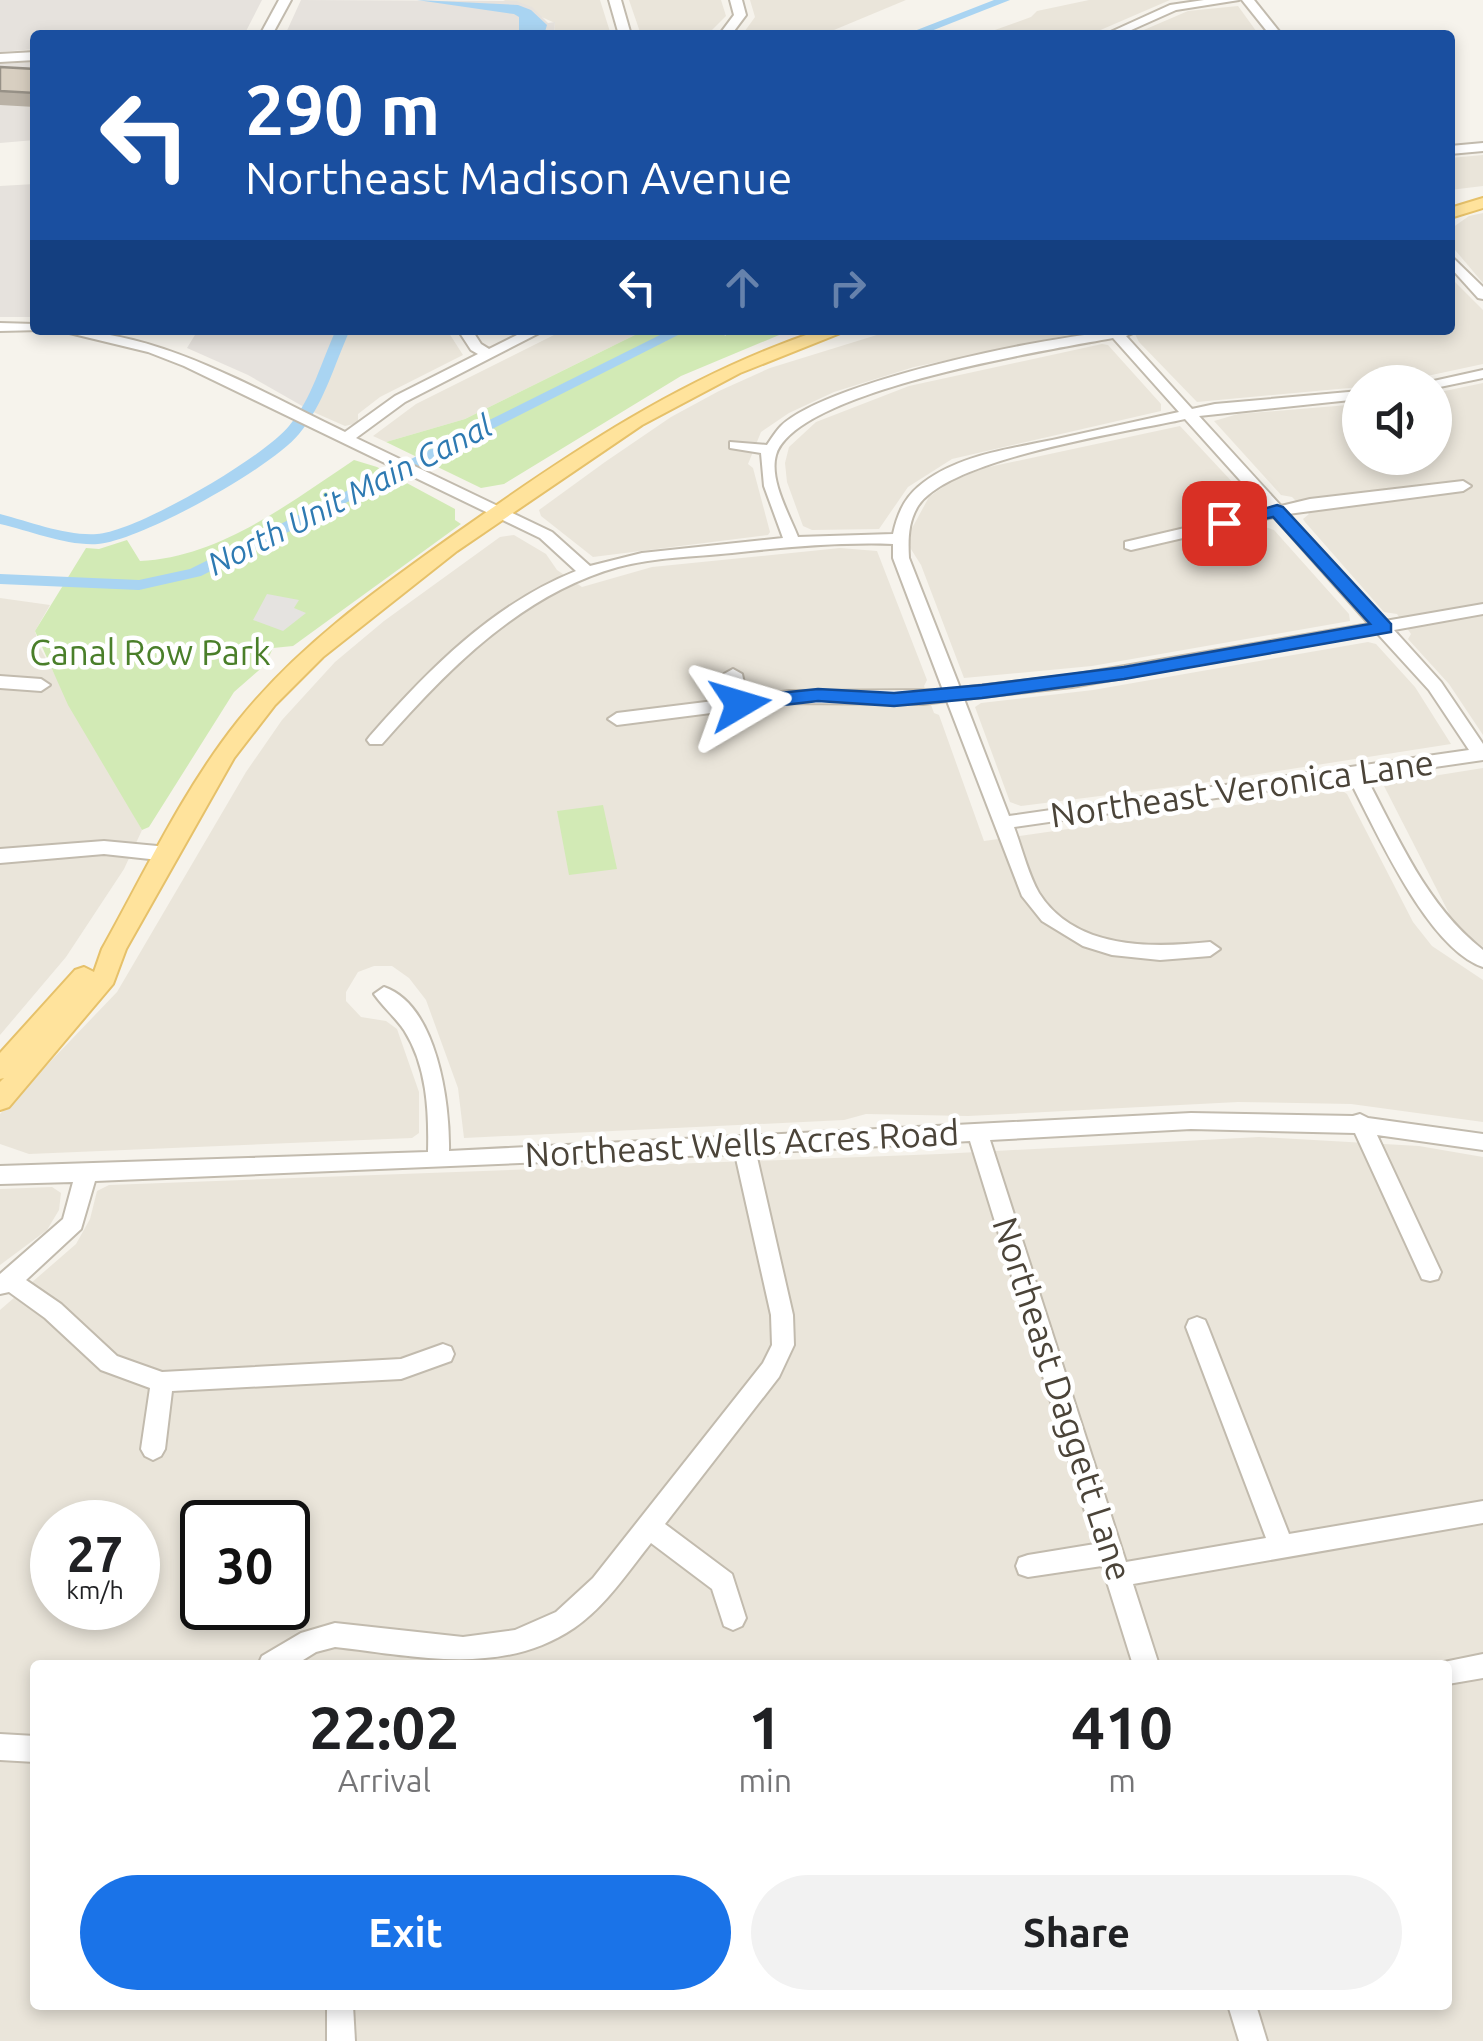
<!DOCTYPE html>
<style>
:root{--surface:#fff;--page:#f2f2f2;--text:#202124;--muted:#757577;--accent:#1a73e8}
body{margin:0;font-family:Ubuntu,sans-serif;background:var(--page);color:var(--text);height:100vh;display:flex;flex-direction:column;font-size:38px;white-space:nowrap}
*{box-sizing:border-box;margin:0}
p{font-size:32px;color:var(--muted)}
.icon{flex:none;width:55px;height:55px;fill:none;stroke:currentColor;stroke-width:2;stroke-linecap:round;stroke-linejoin:round}
.map{position:relative;flex:1;overflow:hidden}
.side{position:absolute;left:30px;top:1660px;width:1422px;height:350px;display:flex;flex-direction:column;background:var(--surface);border-radius:10px;box-shadow:0 5px 15px #0003}
.side>*{flex:none}
.hud{position:absolute;left:30px;top:30px;width:1425px;height:305px;border-radius:10px;box-shadow:0 5px 15px #0003;background:#1a4fa0;color:#fff;overflow:hidden}
.controls{position:absolute;left:1342px;top:365px;display:grid;gap:20px}
.controls a{display:grid;place-items:center;width:110px;height:110px;border-radius:50%;background:var(--surface);box-shadow:0 5px 15px #0003;font-size:50px}
.speed{position:absolute;left:30px;top:1500px;display:flex;gap:20px;font-size:50px;font-weight:700;text-align:center}
.speed>*{display:grid;place-content:center;width:130px;height:130px;border-radius:50%;background:var(--surface);box-shadow:0 5px 15px #0003;line-height:1}
.speed small{font-size:25px;font-weight:400}
.speed .limit{border:5px solid #111;border-radius:15px;background:#fff;color:#111}
.pin{position:absolute;display:grid;place-items:center;width:85px;height:85px;color:#fff;margin:-42px;border-radius:20px;box-shadow:0 5px 15px #0006}
.me{position:absolute;width:110px;margin:-55px;rotate:83deg;stroke-linejoin:round;filter:drop-shadow(0 0 8px #0008)}
.turn{display:flex;align-items:center;gap:35px;height:210px;padding:0 50px;font-size:45px}
.turn .icon{width:130px;height:130px;stroke-width:2.5}
.turn b{display:block;font-size:70px;line-height:85px}
.lanes{display:flex;align-items:center;height:95px;padding:0 50px;background:#0003;justify-content:center;gap:50px;direction:ltr}
.lanes .off{opacity:.35}
.eta{display:flex;justify-content:space-evenly;align-items:center;height:170px;text-align:center}
.eta b{font-size:60px;font-weight:700;line-height:70px}
.action{display:flex;gap:20px;margin-top:auto;padding:20px 50px}
.action a{flex:1;height:115px;border-radius:60px;background:var(--accent);color:#fff;font-size:40px;font-weight:700;line-height:115px;text-align:center}
.action a+a{background:var(--page);color:var(--text)}
.map>svg:first-child{display:block}
.residential{fill:#eae5da;fill-rule:evenodd}
.industrial{fill:#e6e2dd}
.green{fill:#d2eab5}
.parking{fill:#e5e3e0}
.water{fill:#a9d4f2}
.lines{fill:none;stroke-linecap:round;stroke-linejoin:round}
.canal{fill:#a9d4f2;fill-rule:evenodd}
.minor-casing{stroke:#c2bbae;stroke-width:4}
.major-casing{stroke:#e6c16a;stroke-width:4}
.minor{fill:#fff;fill-rule:evenodd}
.major{fill:#ffe39c;fill-rule:evenodd}
.wall{fill:#bab2a6}
.building{fill:#d8cfc1;stroke:#979187;stroke-width:2.5}
.route{fill:#1a73e8;stroke:#114b97;stroke-width:2.5}
.labels{text-anchor:middle;stroke-width:9;stroke-linejoin:round;paint-order:stroke}
.far-water-label{font-size:32px;font-style:italic;fill:#2e7ab2;stroke:#fff}
.park-label{font-size:35px;fill:#4a7f2a;stroke:#fff}
.street-label{font-size:35px;fill:#4b4439;stroke:#fff}
</style>
<div class="map">
<svg width="1483" height="2041" viewBox="0 0 1483 2041">
<rect width="100%" height="100%" fill="#f6f3ec"/>
<!-- residential -->
<g class="residential">
<polygon points="503,0 600,0 611,35 554,35 555,23"/>
<polygon points="629,0 721,0 726,16 707,35 641,35"/>
<polygon points="750,0 906,0 822,35 742,35 755,17"/>
<polygon points="1089,0 1170,0 1089,35 981,35 1031,17 1037,11"/>
<polygon points="1238,6 1259,35 1132,35 1188,11"/>
<polygon points="1483,155 1483,186 1450,190 1450,158"/>
<polygon points="1483,213 1483,283 1450,244 1452,228 1469,216"/>
<polygon points="1450,277 1483,310 1483,364 1399,382 1360,382 1360,387 1197,402 1139,342 1133,330 1450,330"/>
<polygon points="350,330 447,330 463,355 380,397 358,414 358,423 345,426 311,411"/>
<polygon points="564,330 645,330 465,419 386,442 373,436 416,404"/>
<polygon points="893,330 1092,330 914,367 834,392 789,413 761,432 748,464 753,468 770,532 768,535 593,557 541,516 539,510 605,462 671,417 719,391 770,368"/>
<polygon points="1102,344 1108,345 1161,404 1161,411 952,459 908,487 879,529 812,530 803,526 787,482 785,463 789,447 816,422 909,386"/>
<polygon points="1483,383 1483,735 1449,684 1408,639 1411,634 1397,614 1384,612 1305,522 1303,519 1309,514 1292,497 1281,495 1214,421 1238,414 1360,404 1360,458 1435,458 1435,393"/>
<polygon points="1180,426 1250,501 1246,507 1259,525 1274,530 1349,614 1350,621 1092,666 964,678 921,565 909,546 911,530 929,497 950,482 984,468"/>
<polygon points="514,535 546,554 557,570 582,587 652,567 840,548 877,551 927,680 924,686 934,713 939,715 984,841 1341,790 1347,794 1413,922 1432,946 1483,980 1483,1122 1351,1104 1238,1102 968,1116 866,1114 844,1120 464,1138 458,1088 426,1000 409,978 392,966 374,966 358,972 346,992 346,1001 361,1017 386,1021 397,1029 419,1092 419,1133 412,1138 29,1154 0,1144 0,1114 117,992 246,772 282,720 335,662 384,621 500,537"/>
<polygon points="0,598 50,605 35,631 40,648 142,830 124,869 66,957 0,1035"/>
<polygon points="1368,642 1376,644 1415,687 1451,744 1195,784 1021,806 1010,802 975,707 981,703 1093,690"/>
<polygon points="1483,768 1483,947 1455,925 1383,784"/>
<path d="M1259,1137L1419,1146L1483,1157V2041H0V1310L76,1244L90,1219L97,1191L109,1185L940,1154ZM52,1522H138V1608H52ZM202,1522H288V1608H202ZM35,1665H1448V2005H35Z"/>
<polygon points="52,1187 61,1193 59,1210 47,1230 0,1265 0,1189"/>
</g>
<!-- industrial -->
<g class="industrial">
<polygon points="0,0 262,0 244,35 35,35 35,49 0,52"/>
<polygon points="301,0 516,1 532,7 548,23 555,22 554,35 285,35"/>
<polygon points="35,62 35,140 0,143 0,64"/>
<polygon points="35,184 35,317 0,317 0,186"/>
<polygon points="198,330 350,330 311,411 248,375 187,348"/>
</g>
<!-- green -->
<g class="green">
<polygon points="645,330 722,330 725,336 732,330 791,330 681,376 504,484 481,488 386,442 465,419"/>
<path d="M354,460L377,467L455,509V520L461,524L293,646L273,648L265,665L234,692L149,827L142,830L68,705L35,631L86,548L99,549L127,540L140,561C221,557 289,503 354,460Z"/>
<polygon points="603,805 617,869 569,875 557,811"/>
</g>
<!-- parking -->
<polygon class="parking" points="267,594 299,600 294,608 306,613 283,631 253,620"/>
<!-- water -->
<polygon class="water" points="417,0 518,5 531,10 547,25 544,35 519,35 519,17 514,14"/>
<g class="lines">
<!-- canal -->
<g class="canal">
<polygon points="994,0 1010,0 921,35 904,35"/>
<path d="M336,330H350C334,365 324,404 299,434C271,468 142,540 98,544C66,546 31,531 0,524V514C31,522 66,536 97,534C136,532 264,457 289,426C312,399 321,362 336,330Z"/>
<polygon points="670,330 688,330 201,576 139,590 0,584 0,574 139,580 190,569"/>
</g>
<!-- minor casing -->
<g class="minor-casing">
<g id="minor">
<polygon points="279,0 291,0 272,35 260,35"/>
<polygon points="609,0 621,0 631,35 619,35"/>
<polygon points="730,0 742,0 746,15 731,35 719,35 734,15"/>
<polygon points="1204,0 1239,0 1176,10 1120,35 1104,35 1170,5"/>
<polygon points="1242,0 1254,0 1282,35 1270,35"/>
<polygon points="35,52 35,60 0,62 0,54"/>
<polygon points="1483,143 1483,151 1450,154 1450,146"/>
<polygon points="1450,255 1483,287 1483,299 1478,298 1450,267"/>
<polygon points="0,323 35,324 35,330 41,330 0,331"/>
<path d="M57,330C160,330 254,389 345,432L395,396L478,354L471,350L458,330H472L481,344L489,349L527,330H545L405,402L356,438L552,532L590,566L642,553L783,538L764,486L761,453L730,448V442L767,445C771,439 776,431 781,426C830,379 1072,330 1140,330L1126,336L1192,409L1215,404L1360,391V399L1199,416L1281,506L1310,499L1463,481L1471,486L1463,491L1288,514L1385,621L1483,604V614L1394,630L1441,682L1483,744V760L1366,777C1399,839 1426,905 1483,950V967C1427,948 1376,830 1349,779L1014,827C1022,848 1028,874 1039,893C1075,950 1152,948 1210,942L1220,949L1210,956L1160,960L1112,955L1083,946L1042,921L1022,896L947,701L923,704L789,703L617,725L608,719L617,713L730,699L724,674L733,669L742,674L747,697L789,691L943,690L893,558V544C839,542 785,547 732,553C694,557 655,557 618,567C521,594 446,671 382,744H370L367,740L370,736C428,670 493,604 576,571L540,538L184,366L148,352ZM1113,338L1179,412C1138,421 1097,430 1057,439C1011,449 955,455 918,487C903,500 897,516 893,534L798,537C789,514 769,480 776,455C796,390 1048,350 1113,338ZM1185,419L1266,509L1125,542V548L1131,550L1274,517L1369,624L1072,675L960,688L909,558C908,540 908,522 918,506C949,458 1127,432 1185,419ZM1377,633L1429,690L1469,750L1009,816L964,699L1072,687Z"/>
<polygon points="1483,370 1483,378 1435,388 1435,382 1429,382"/>
<polygon points="0,676 41,679 50,685 41,691 0,688"/>
<polygon points="104,841 168,847 177,854 168,861 104,854 0,863 0,849"/>
<path d="M384,987C437,1005 450,1103 449,1151L1191,1113L1353,1116L1360,1114L1368,1118L1483,1134V1150L1377,1135L1441,1272L1438,1279L1430,1281L1422,1279L1355,1133L1191,1129L990,1140L1126,1562L1266,1538L1186,1327L1189,1320L1197,1317L1205,1320L1208,1327L1289,1534L1483,1501V1523L1133,1584L1159,1665H1133L1102,1566L1028,1577L1019,1574L1016,1566L1019,1558L1028,1555L1095,1544L970,1141L756,1153L793,1315L794,1345L779,1377L665,1524L732,1574L746,1618L742,1626L733,1630L724,1626L712,1589L651,1543C628,1572 605,1607 574,1628C502,1677 415,1656 335,1647L316,1652L295,1665H258L262,1656L301,1633L335,1623L463,1637L515,1630L556,1612L593,1578L763,1363L772,1345L771,1315L735,1154L95,1181L81,1229L26,1280L61,1304L117,1356L162,1372L401,1359L443,1344L451,1347L454,1354L451,1361L401,1379L172,1391L165,1449L161,1456L153,1460L145,1456L141,1449L150,1388L101,1370L45,1318L9,1292L0,1294V1274L63,1219L73,1182L0,1184V1166L428,1152C429,1111 427,1066 404,1030C395,1017 383,1007 374,994Z"/>
<polygon points="1483,1654 1483,1678 1448,1684 1448,1665 1439,1663"/>
<polygon points="0,1734 35,1736 35,1762 0,1760"/>
<polygon points="327,2005 353,2005 355,2041 327,2041"/>
<polygon points="1228,2005 1256,2005 1267,2041 1239,2041"/>
</g>
</g>
<!-- major casing -->
<g class="major-casing">
<g id="major">
<polygon points="1483,198 1483,208 1450,218 1450,208"/>
<path d="M821,330H848L740,373L642,425L457,551L323,657L275,705L234,758L126,949L113,984L9,1107L0,1110V1082L4,1078L0,1079V1053L75,970L84,967L94,972L102,949C145,872 183,790 238,721C297,647 375,591 451,537C568,454 684,375 821,330Z"/>
</g>
</g>
<!-- minor -->
<use href="#minor" class="minor"/>
<!-- major -->
<use href="#major" class="major"/>
</g>
<!-- wall -->
<polygon class="wall" points="0,67 35,69 35,107 0,105"/>
<!-- building -->
<polygon class="building" points="0,67 35,69 35,93 0,91"/>
<!-- route -->
<polygon class="route" points="1277,505 1283,507 1391,624 1391,632 1124,679 982,698 894,706 818,701 740,710 730,704 740,697 818,689 894,693 982,685 1124,667 1370,624 1273,517 1224,528 1215,523"/>
<g class="labels">
<!-- far-water labels -->
<g class="far-water-label">
<text transform="translate(350 495) rotate(-27)" y="11">North Unit Main Canal</text>
</g>
<!-- park labels -->
<g class="park-label">
<text x="150" y="665">Canal Row Park</text>
</g>
<!-- street labels -->
<g class="street-label">
<text transform="translate(1242 789) rotate(-8)" y="12">Northeast Veronica Lane</text>
<text transform="translate(742 1144) rotate(-3)" y="12">Northeast Wells Acres Road</text>
<text transform="translate(1062 1399) rotate(72)" y="12">Northeast Daggett Lane</text>
</g>
</g>
</svg>
<div class="controls">
<a><svg class="icon" aria-label="sound" viewBox="0 0 24 24"><path d="M4 9h4l5-4v14l-5-4H4zM17 9q2 3 0 6"/></svg></a>
</div>
<div class="speed"><div>27<small>km/h</small></div><div class="limit">30</div></div>
<div class="pin" style="left:1224px;top:523px;background:#d93025"><svg class="icon" aria-label="arrive" viewBox="0 0 24 24"><path d="M6 21V4h12l-3 4 3 4H6"/></svg></div>
<svg class="me" style="left:740px;top:704px" viewBox="-20 -20 40 40"><path d="M0-17L14 15 0 8-14 15z" fill="#1a73e8" stroke="#fff" stroke-width="4"/></svg>
<div class="hud">
<div class="turn"><svg class="icon" aria-label="left" viewBox="0 0 24 24"><path d="M17 20v-9H6M10 6l-5 5 5 5"/></svg><div><b>290 m</b>Northeast Madison Avenue</div></div>
<div class="lanes"><svg class="icon" aria-label="left" viewBox="0 0 24 24"><path d="M17 20v-9H6M10 6l-5 5 5 5"/></svg><svg class="icon off" aria-label="ahead" viewBox="0 0 24 24"><path d="M12 20V5M6 11l6-6 6 6"/></svg><svg class="icon off" aria-label="right" viewBox="0 0 24 24"><path d="M7 20v-9h11M14 6l5 5-5 5"/></svg></div>
</div>
<section class="side">
<div class="eta">
<div><b>22:02</b><p>Arrival</p></div>
<div><b>1</b><p>min</p></div>
<div><b>410</b><p>m</p></div>
</div>
<div class="action"><a>Exit</a><a>Share</a></div>
</section>
</div>
